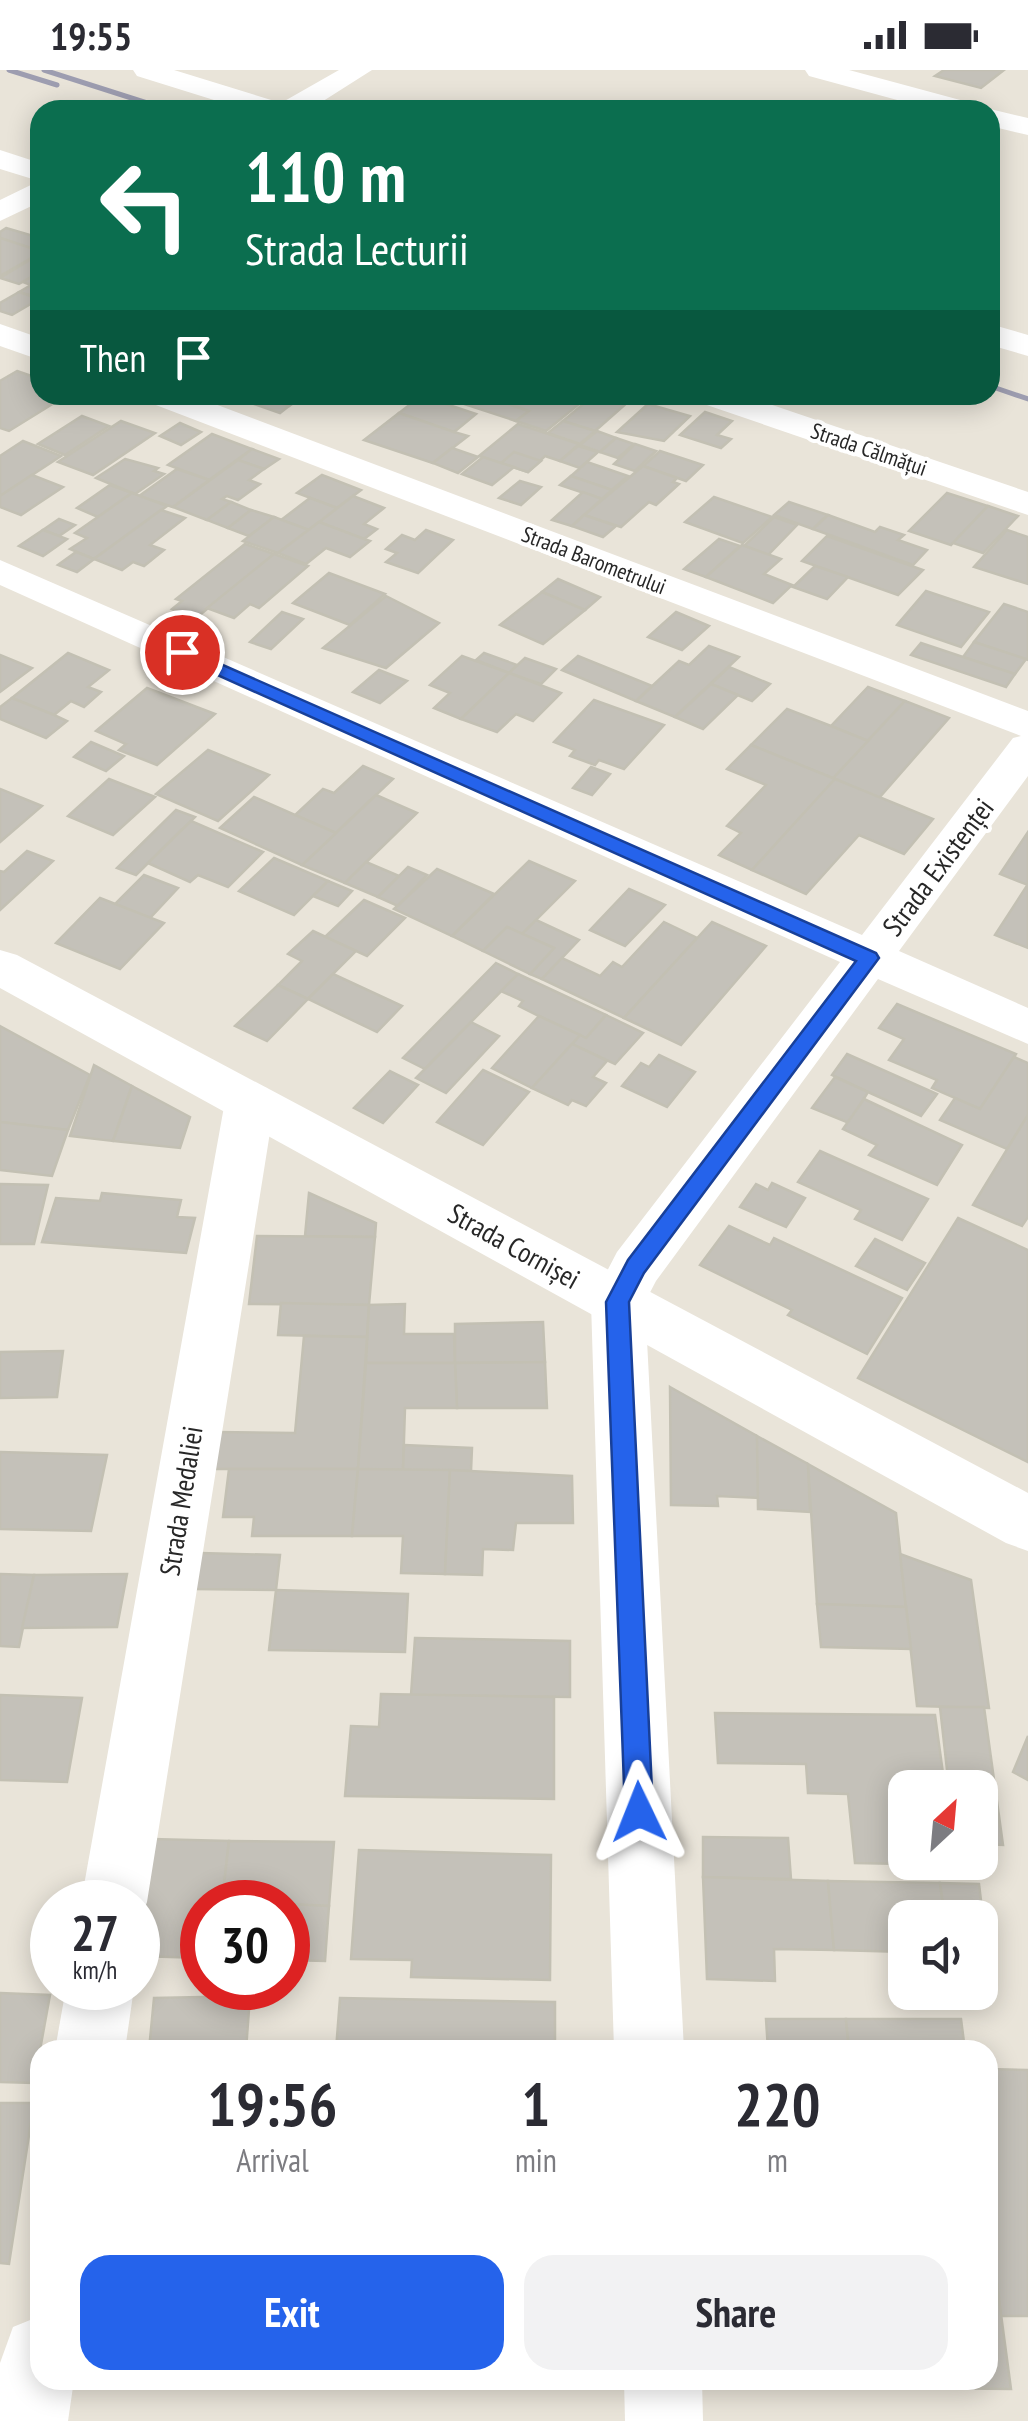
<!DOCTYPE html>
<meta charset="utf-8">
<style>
:root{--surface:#fff;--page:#f2f2f3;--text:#2b2b33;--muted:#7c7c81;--accent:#2563eb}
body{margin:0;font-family:"PT Sans Narrow",sans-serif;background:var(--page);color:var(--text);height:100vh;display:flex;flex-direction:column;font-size:38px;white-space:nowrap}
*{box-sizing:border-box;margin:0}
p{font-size:32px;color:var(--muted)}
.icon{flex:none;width:55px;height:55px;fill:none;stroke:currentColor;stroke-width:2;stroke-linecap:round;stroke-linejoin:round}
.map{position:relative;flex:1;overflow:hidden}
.sheet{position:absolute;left:30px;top:1970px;width:968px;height:350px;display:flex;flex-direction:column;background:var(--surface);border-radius:30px;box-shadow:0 5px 25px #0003}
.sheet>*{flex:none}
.hud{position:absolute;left:30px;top:30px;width:970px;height:305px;border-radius:30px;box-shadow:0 5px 25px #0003;background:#0b6e4f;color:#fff;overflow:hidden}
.needle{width:65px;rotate:26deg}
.tools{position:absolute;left:888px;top:1700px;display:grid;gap:20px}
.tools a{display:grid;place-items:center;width:110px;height:110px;border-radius:20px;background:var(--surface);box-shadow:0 5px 25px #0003;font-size:50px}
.speed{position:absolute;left:30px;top:1810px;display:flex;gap:20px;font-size:50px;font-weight:700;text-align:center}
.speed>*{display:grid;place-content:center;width:130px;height:130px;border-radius:50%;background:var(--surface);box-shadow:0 5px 25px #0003;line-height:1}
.speed small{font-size:25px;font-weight:400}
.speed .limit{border:15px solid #d22;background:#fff;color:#111}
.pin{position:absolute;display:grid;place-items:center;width:85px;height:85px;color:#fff;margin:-42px;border:5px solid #fff;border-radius:50%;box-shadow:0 2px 10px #0007}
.me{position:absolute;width:110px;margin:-55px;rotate:358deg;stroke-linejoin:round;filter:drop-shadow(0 0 8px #0008)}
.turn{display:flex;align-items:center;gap:35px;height:210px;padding:0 50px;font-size:45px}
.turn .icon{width:130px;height:130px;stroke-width:2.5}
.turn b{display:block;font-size:70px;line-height:85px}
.then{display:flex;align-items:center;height:95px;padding:0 50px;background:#0003;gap:20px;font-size:38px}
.eta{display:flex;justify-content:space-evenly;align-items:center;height:170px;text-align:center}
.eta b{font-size:60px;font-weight:800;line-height:70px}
.primary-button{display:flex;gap:20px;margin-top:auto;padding:20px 50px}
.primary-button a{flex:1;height:115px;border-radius:30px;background:var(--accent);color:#fff;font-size:40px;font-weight:800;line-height:115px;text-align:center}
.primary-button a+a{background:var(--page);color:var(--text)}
.status{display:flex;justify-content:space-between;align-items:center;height:70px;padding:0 50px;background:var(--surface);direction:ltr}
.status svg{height:28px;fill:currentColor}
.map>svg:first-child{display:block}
.building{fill:#c4c1b9;stroke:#c3c0b3;stroke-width:2.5}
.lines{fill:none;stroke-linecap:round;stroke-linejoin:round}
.street{fill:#fff;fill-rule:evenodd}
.secondary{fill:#fff;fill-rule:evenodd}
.rail{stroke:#9d9db0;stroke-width:5}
.route{fill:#2563eb;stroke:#184099;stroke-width:2.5}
.labels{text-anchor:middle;stroke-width:8;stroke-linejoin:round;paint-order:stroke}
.far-street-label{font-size:22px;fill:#272727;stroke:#fff}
.street-label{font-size:28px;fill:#272727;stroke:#fff}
</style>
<div class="status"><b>19:55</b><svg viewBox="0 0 49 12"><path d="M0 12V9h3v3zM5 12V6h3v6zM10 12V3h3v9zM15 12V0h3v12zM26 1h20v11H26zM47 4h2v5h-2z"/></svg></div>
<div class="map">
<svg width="1028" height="2351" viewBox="0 0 1028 2351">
<rect width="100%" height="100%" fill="#e9e4d9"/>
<!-- building -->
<g class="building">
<polygon points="944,0 1004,0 981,18 935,6"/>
<polygon points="6,158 40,168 40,181 0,168 0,162"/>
<polygon points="0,168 40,181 40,183 0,206"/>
<polygon points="40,184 40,202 19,214 0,208"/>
<polygon points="40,202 40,228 19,222 31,215 23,212"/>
<polygon points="19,222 39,229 12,245 0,241 0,233"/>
<polygon points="17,301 40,309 40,325 67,325 9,361 0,358 0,311"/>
<polygon points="256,325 305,325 289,336"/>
<polygon points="256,325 289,336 280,343 234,327"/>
<polygon points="462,325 482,325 529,341 516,351 455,331"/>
<polygon points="516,325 590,325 546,361 516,351 529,341 506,333"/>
<polygon points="594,325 629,331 595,361 563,351"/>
<polygon points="421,326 449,335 476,344 454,362 399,343"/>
<polygon points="648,334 690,346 664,371 617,362"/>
<polygon points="705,342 732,351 717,365 731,369 721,378 680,365"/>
<polygon points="399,343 454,362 468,366 433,393 364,370"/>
<polygon points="82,346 109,356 65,385 38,374"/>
<polygon points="121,351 155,363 93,405 58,392"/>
<polygon points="563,351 595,361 580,374 548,363"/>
<polygon points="180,353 201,362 181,375 160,366"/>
<polygon points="518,354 579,374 560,391 545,386 528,402 479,386"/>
<polygon points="597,361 616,368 600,382 580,375"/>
<polygon points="212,364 252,379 209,410 168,395"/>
<polygon points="616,368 634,374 618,388 600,382"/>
<polygon points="23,371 61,386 0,426 0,386"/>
<polygon points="635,374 656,381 635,401 614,394"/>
<polygon points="578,376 598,382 580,398 560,391"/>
<polygon points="452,378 478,387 458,403 433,393"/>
<polygon points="252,379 279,389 264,399 238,390"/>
<polygon points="660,381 703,395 686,411 643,396"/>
<polygon points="514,382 541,391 528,402 501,393"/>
<polygon points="483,387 501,393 514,397 492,415 462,404"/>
<polygon points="125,389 158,398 154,401 164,404 135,424 96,408"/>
<polygon points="238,390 264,399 249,410 260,414 238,430 227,426 222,429 231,432 207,450 173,437"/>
<polygon points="587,392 628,406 612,420 571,406"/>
<polygon points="643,396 677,408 673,412 679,414 656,435 649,432 621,457 584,445"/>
<polygon points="177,399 209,410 173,437 139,426"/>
<polygon points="32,405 63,417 21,445 0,437 0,426"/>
<polygon points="322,405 361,420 337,438 297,423"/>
<polygon points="571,406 612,420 602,429 560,415"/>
<polygon points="520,411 541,417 521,435 499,428"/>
<polygon points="110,415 132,423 98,447 77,438"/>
<polygon points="583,422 602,429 572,456 552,450"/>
<polygon points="132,423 167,436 94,489 70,479 87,468 75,463"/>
<polygon points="947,423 988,436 951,475 909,461"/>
<polygon points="353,426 384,438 364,454 377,459 364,469 319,452"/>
<polygon points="714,427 772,447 743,473 685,452"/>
<polygon points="310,428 337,438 309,460 281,450"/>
<polygon points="231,432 251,440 228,458 207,450"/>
<polygon points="789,432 828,445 813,459 774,445"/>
<polygon points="988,436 1018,446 983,483 953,473"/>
<polygon points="161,440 185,448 150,475 164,480 144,496 133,492 122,500 94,489"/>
<polygon points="251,440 274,447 249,466 228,458"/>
<polygon points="584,445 616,456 603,467 572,456"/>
<polygon points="828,445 875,462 880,457 904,465 898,470 927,480 913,495 813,459"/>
<polygon points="274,447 309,460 278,483 243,471"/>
<polygon points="774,447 797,455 768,485 744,476"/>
<polygon points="59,449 75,455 59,466 43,460"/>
<polygon points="319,452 364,469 370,471 350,487 326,478 306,494 278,483"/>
<polygon points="43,460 67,469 43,486 19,476"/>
<polygon points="426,460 453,470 418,503 386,492 397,483 386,479 402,465 415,470"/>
<polygon points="1007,460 1028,467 1028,514 974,497"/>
<polygon points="827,466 923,500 898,525 802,491"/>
<polygon points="719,469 740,476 706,507 684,499"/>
<polygon points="245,474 274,484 196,548 172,539 182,531 176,529"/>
<polygon points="742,475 781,489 764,504 792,515 773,533 706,507"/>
<polygon points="76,482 94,489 77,502 58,495"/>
<polygon points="274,484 308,496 259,538 250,534 234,548 207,538"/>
<polygon points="815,496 848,507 827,529 793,517"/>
<polygon points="329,503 385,524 350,555 293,533"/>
<polygon points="558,509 600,527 585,540 542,522"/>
<polygon points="926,521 989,542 961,577 897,555"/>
<polygon points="542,522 585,540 543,574 500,555"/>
<polygon points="386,526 439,553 386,598 323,578"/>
<polygon points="1004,534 1028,542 1028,590 974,572"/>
<polygon points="282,542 303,549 271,579 250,572"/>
<polygon points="676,542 709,556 682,580 648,567"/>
<polygon points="974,572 1026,589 1015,604 963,587"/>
<polygon points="921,573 963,587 1015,604 1006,617 911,585"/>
<polygon points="709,576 739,587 675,647 636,631 679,591 689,595"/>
<polygon points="68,583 109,600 88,617 101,622 84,637 71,631 54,645 12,628"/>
<polygon points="484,583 517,595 509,603 476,590"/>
<polygon points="0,585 32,598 0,622"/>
<polygon points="462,586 509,603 461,649 434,638 450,623 430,615"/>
<polygon points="578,586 652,616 636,631 562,600"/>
<polygon points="525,588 556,599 541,614 509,603"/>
<polygon points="729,597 770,614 752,631 711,614"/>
<polygon points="379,600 407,611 380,633 353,622"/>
<polygon points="509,603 561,623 533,651 516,644 497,662 461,649"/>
<polygon points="711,614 738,625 703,659 675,647"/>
<polygon points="868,617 905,631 868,671 831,656"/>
<polygon points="147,618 215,644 157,695 119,680 126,674 96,661"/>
<polygon points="12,628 54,645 67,651 46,668 0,649 0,637"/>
<polygon points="594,630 664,655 624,699 599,690 595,695 570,686 575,680 554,672"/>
<polygon points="905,631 949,648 879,728 833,708"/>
<polygon points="787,639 831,656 868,671 833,708 751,675"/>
<polygon points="91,672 124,686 106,701 74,687"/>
<polygon points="751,675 835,709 752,800 719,785 741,763 727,756 766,715 727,699"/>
<polygon points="208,680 269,705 218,751 156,724"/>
<polygon points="363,696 393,709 336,763 295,745 323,719 334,723"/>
<polygon points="591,697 610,704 592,725 573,718"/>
<polygon points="109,709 155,727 113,765 68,746"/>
<polygon points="835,709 933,749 904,784 859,765 806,824 752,800"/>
<polygon points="0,719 42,736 0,772"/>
<polygon points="376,725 417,743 345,813 302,795"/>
<polygon points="254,727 336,763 302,795 220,758"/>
<polygon points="176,740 195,747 136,805 117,798"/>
<polygon points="191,751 263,782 228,817 198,805 190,812 148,793"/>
<polygon points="1028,762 1028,815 1000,804"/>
<polygon points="27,781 53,791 0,840 0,801 4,802"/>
<polygon points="274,788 328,811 294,845 239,821"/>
<polygon points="529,791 575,811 522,864 507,857 483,881 452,866"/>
<polygon points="366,792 399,806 378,827 345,813"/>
<polygon points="408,797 427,805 398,836 378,827"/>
<polygon points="437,799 494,824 452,866 394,839"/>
<polygon points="144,805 178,818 150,848 115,834"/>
<polygon points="328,811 352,821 338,836 313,826"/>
<polygon points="1028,814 1028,878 995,865"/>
<polygon points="629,819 665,835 625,876 590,860"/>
<polygon points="100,828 164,853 120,899 56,873"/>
<polygon points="364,830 405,848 367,886 325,867"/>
<polygon points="536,850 579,870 542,909 530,904 554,878 522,864"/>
<polygon points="664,852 697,868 624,948 542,909 562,888 600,906 613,892 622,897"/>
<polygon points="712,852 766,876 681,975 624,948"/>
<polygon points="507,857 554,878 530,904 483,881"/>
<polygon points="313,861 356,881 308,929 278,915 302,891 288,884"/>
<polygon points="496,893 518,904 425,999 403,988"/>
<polygon points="333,904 402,936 377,962 308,929"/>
<polygon points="518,904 606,945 586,968 539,946 519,936 523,931 501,921"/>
<polygon points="278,915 308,929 267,971 235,956"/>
<polygon points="897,934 1016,984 980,1039 932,1018 937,1010 889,990 904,969 879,958"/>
<polygon points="606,945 643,963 615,994 572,974 580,965 586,968"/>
<polygon points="539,946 580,965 532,1018 492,998"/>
<polygon points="471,952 499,966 446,1023 416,1008"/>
<polygon points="0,956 90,1005 68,1060 0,1052"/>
<polygon points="572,974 607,991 593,1007 606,1013 586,1036 572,1030 568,1035 532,1018"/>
<polygon points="847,984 937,1024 921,1046 868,1022 832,1005"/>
<polygon points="659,985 695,1002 667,1037 622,1016 641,993 649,997"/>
<polygon points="1014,987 1028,993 1028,1045 1007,1079 940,1050 955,1028 980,1039"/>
<polygon points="94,995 132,1016 113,1071 70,1066"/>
<polygon points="483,1000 529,1022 483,1075 437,1052"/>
<polygon points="390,1001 418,1015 383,1053 354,1038"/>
<polygon points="835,1007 868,1022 849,1053 812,1038"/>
<polygon points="132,1016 190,1047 180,1078 113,1071"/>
<polygon points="864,1029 962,1075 937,1115 869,1085 877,1075 843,1059"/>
<polygon points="1028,1045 1028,1147 1022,1156 973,1135"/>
<polygon points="0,1052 68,1060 52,1106 0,1100"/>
<polygon points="820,1081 928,1129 902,1170 855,1149 861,1140 798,1112"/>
<polygon points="772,1113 805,1128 786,1157 740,1137 756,1114 768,1120"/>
<polygon points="0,1114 48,1115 34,1174 0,1174"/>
<polygon points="102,1123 181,1130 177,1147 195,1148 186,1183 42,1172 56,1128 100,1131"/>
<polygon points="309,1123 376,1153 375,1167 305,1166"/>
<polygon points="958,1148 1028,1180 1028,1392 858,1308"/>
<polygon points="729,1156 770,1175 774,1168 902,1228 867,1284 788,1245 792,1240 700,1195"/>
<polygon points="257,1166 375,1167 369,1235 249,1234"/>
<polygon points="875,1169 925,1193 907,1220 856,1196"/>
<polygon points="281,1233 369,1235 367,1267 278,1265"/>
<polygon points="405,1234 404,1264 454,1264 455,1293 366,1293 369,1235"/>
<polygon points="543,1252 545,1292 455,1293 455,1254"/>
<polygon points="304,1266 367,1267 358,1399 213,1399 217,1362 295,1363"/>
<polygon points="63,1281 57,1327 0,1328 0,1282"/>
<polygon points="545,1292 547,1338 457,1338 455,1293"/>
<polygon points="366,1293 455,1293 457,1338 405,1338 403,1400 358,1399"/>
<polygon points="670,1317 757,1366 760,1428 717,1426 718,1436 671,1435"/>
<polygon points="757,1366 808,1394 810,1442 758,1439"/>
<polygon points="404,1375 472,1378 471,1401 403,1400"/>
<polygon points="0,1382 107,1385 91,1461 0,1459"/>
<polygon points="808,1394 896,1443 906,1537 817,1534"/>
<polygon points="229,1399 358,1399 352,1466 252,1466 254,1447 223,1447"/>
<polygon points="358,1399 450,1400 445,1504 401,1503 403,1466 352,1466"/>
<polygon points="450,1400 572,1406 573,1453 516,1453 513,1480 483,1479 482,1505 445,1504"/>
<polygon points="200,1483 280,1485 276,1520 194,1519"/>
<polygon points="900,1484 971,1510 989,1638 917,1636"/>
<polygon points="0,1504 34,1505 19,1577 0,1576"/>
<polygon points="127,1504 117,1557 22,1558 34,1505"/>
<polygon points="276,1520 408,1524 405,1582 269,1580"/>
<polygon points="817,1534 906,1537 911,1579 821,1577"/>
<polygon points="415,1568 570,1571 570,1627 411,1625"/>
<polygon points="381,1624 554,1627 554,1729 345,1726 351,1656 379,1657"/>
<polygon points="0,1625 82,1628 67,1712 0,1710"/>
<polygon points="940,1637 984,1637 1003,1775 980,1774 980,1718 949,1718"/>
<polygon points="715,1643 935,1645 945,1718 905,1718 905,1792 956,1795 855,1793 848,1724 808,1723 806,1694 718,1693"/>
<polygon points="1028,1666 1028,1710 1013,1702"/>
<polygon points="703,1767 788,1768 791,1809 703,1807"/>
<polygon points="152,1769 229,1771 222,1832 202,1832 202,1888 138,1886"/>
<polygon points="229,1771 334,1772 329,1836 222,1832"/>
<polygon points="359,1780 551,1785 550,1910 411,1907 412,1890 351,1889"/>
<polygon points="703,1807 828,1811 834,1880 774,1879 775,1911 707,1909"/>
<polygon points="828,1811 940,1813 945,1848 905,1848 905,1882 834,1880"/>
<polygon points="940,1813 979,1814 986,1872 980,1872 980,1848 945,1848"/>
<polygon points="288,1834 329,1836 325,1891 288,1890"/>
<polygon points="0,1923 50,1925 34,2013 0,2012"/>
<polygon points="250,1926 246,1980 149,1980 154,1928"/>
<polygon points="340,1928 555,1932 555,1980 336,1980"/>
<polygon points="766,1949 846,1949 849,1980 768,1980"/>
<polygon points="846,1949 961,1949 965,1980 849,1980"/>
<polygon points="988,1999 1028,2000 1028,2246 1001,2246 988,2145"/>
<polygon points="0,2033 34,2033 9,2194 0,2193"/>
<polygon points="988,2147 1011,2319 915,2318 914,2310 988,2310"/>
</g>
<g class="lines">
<!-- street -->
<g class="street">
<polygon points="133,0 174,0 281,33 339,0 372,0 309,40 246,40 137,6"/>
<polygon points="805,0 849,0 975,34 979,40 934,40 809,6"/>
<polygon points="990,39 1028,48 1028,65 990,56 990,40 985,40"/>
<polygon points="0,80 40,93 40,132 0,151 0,130 39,111 0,99"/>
<polygon points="0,254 40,268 40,290 0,276"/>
<polygon points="990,254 1028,265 1028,286 990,275"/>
<polygon points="143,325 191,325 1028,641 1028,706 899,881 1028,938 1028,974 878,909 656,1211 645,1232 684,1980 614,1980 591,1232 617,1182 840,892 0,515 0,490 862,865 1013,668 1021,666 148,332"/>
<polygon points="693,325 743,325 1028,422 1028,445 698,332"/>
<polygon points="250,1013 267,1018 275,1031 147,1832 138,1856 138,1832 81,1832 225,1031 233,1018"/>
<polygon points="66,1918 134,1918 125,1980 55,1980"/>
<polygon points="40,2246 40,2310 74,2310 68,2351 0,2351 0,2293 13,2257"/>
<polygon points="624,2310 702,2310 703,2351 625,2351"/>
</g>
<!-- secondary -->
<polygon class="secondary" points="0,880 17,885 1028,1423 1028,1481 1006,1473 0,918"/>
<!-- rail -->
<g class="rail">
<polyline points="9,0 57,15"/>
<polyline points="44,0 169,40"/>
<polyline points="990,316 1028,329"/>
</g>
</g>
<!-- route -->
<polygon class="route" points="182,577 876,883 879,888 644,1203 629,1232 653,1742 649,1751 639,1755 629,1751 625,1742 606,1232 628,1190 856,891 175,586 175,579"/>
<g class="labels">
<!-- far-street labels -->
<g class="far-street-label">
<text transform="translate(869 379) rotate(19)" y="8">Strada Călmățui</text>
<text transform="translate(594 490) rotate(21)" y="8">Strada Barometrului</text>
</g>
<!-- street labels -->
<g class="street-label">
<text transform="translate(938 797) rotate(-53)" y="10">Strada Existenței</text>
<text transform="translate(514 1176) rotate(29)" y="10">Strada Cornișei</text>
<text transform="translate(181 1431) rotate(-81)" y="10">Strada Medaliei</text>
</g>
</g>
</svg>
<div class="tools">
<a><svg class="needle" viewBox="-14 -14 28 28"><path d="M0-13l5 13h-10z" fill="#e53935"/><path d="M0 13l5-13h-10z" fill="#7c7c81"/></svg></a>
<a><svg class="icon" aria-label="sound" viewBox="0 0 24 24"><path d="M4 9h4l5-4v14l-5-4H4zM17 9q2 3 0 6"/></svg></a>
</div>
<div class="speed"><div>27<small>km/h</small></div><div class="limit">30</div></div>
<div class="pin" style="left:182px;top:582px;background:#d93025"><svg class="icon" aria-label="arrive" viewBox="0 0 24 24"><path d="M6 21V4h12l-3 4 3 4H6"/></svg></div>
<svg class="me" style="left:639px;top:1742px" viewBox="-20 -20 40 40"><path d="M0-17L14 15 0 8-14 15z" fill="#2563eb" stroke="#fff" stroke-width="4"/></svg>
<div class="hud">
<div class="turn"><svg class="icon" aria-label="left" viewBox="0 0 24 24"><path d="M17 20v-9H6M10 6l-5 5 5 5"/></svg><div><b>110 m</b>Strada Lecturii</div></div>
<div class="then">Then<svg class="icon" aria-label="arrive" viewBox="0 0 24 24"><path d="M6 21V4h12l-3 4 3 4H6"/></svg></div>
</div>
<section class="sheet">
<div class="eta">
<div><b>19:56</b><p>Arrival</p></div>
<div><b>1</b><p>min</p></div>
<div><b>220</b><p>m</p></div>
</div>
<div class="primary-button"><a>Exit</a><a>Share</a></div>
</section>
</div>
